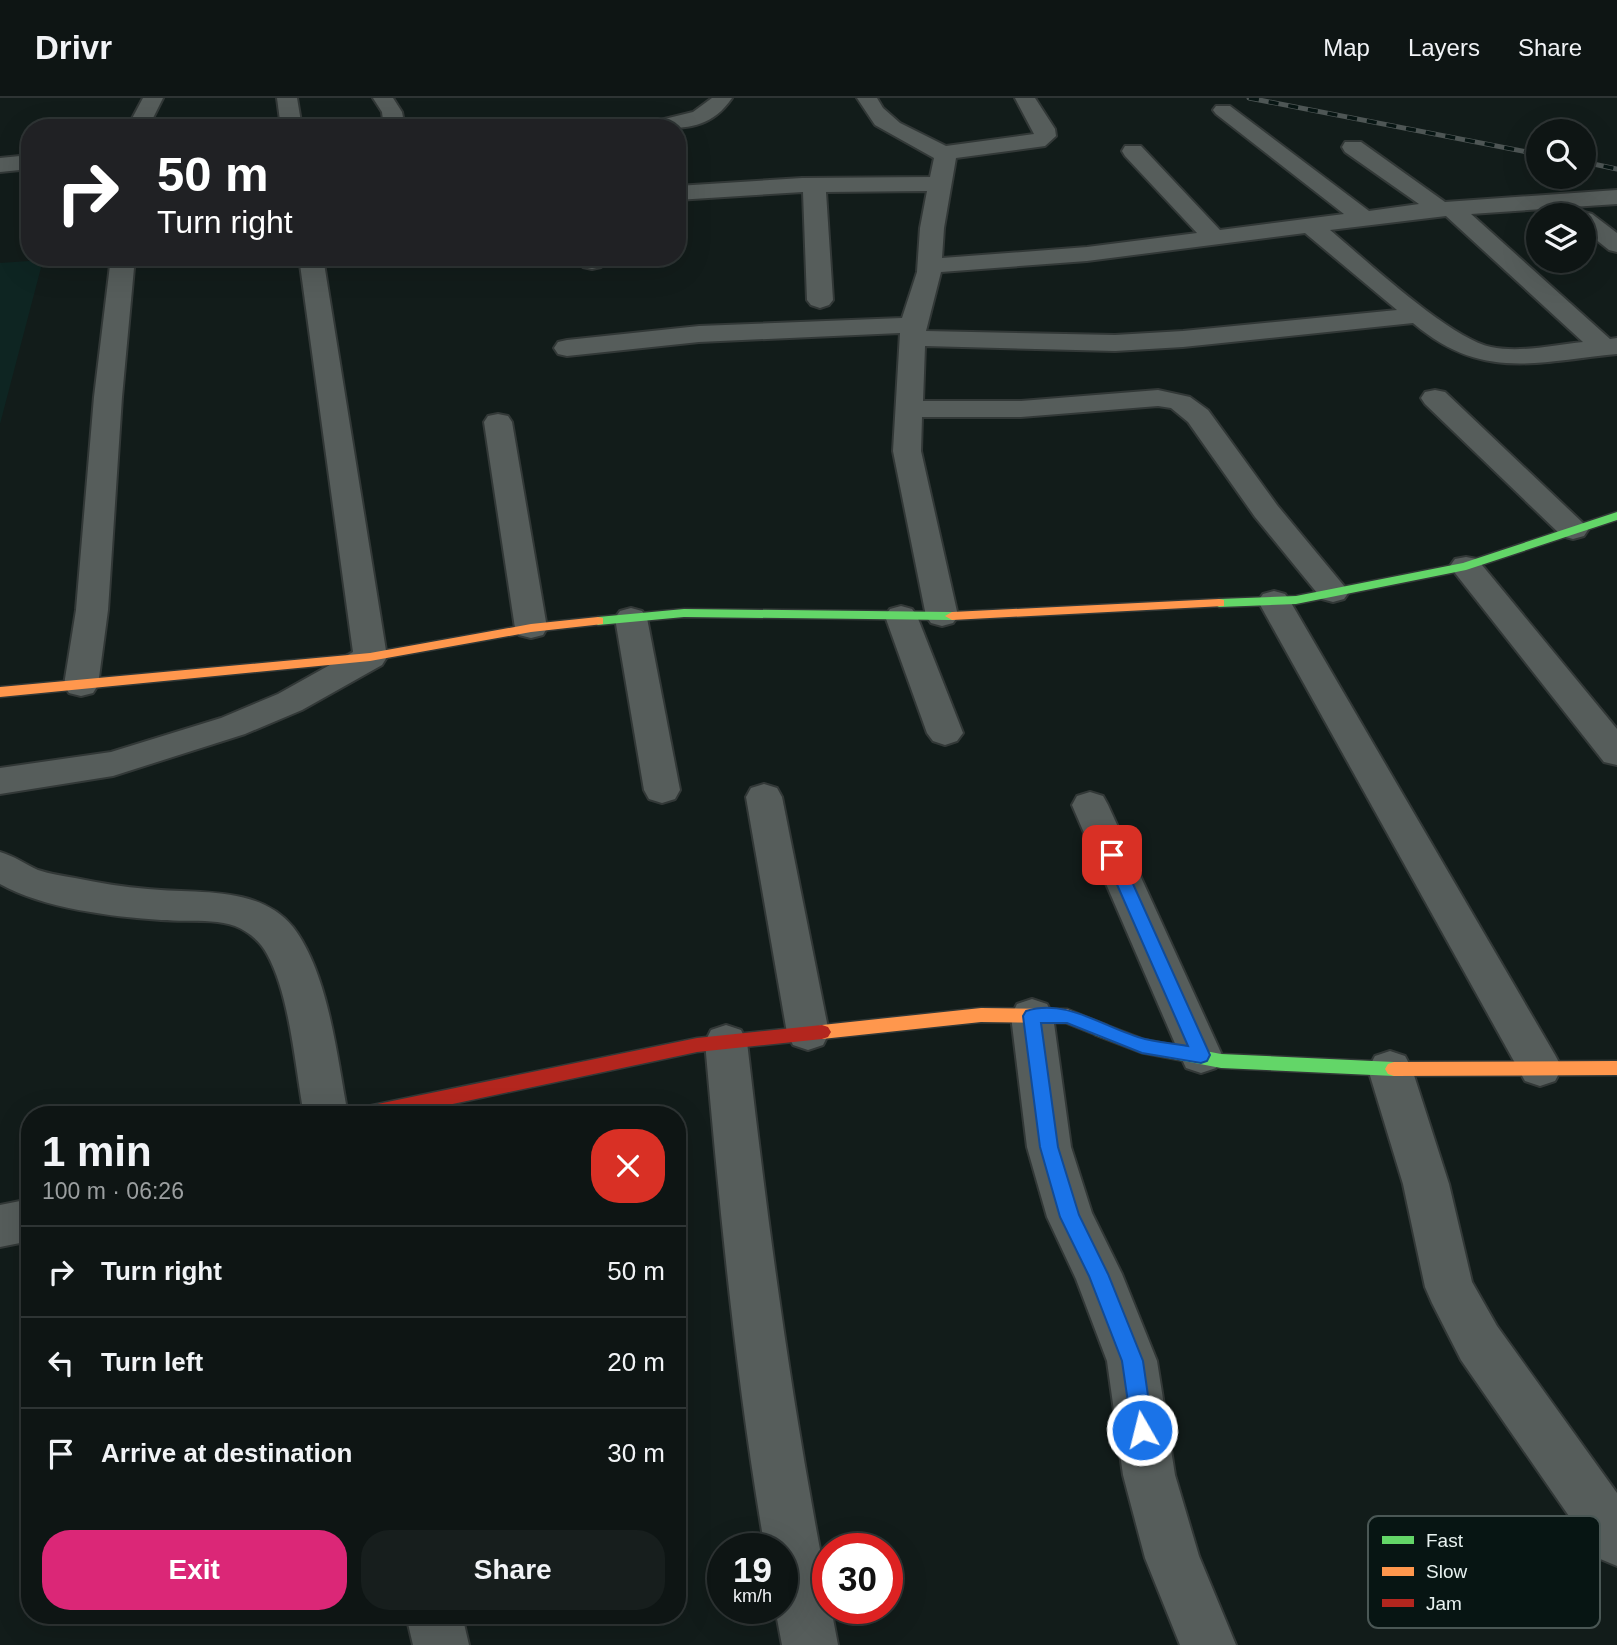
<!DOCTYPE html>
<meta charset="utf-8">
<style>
:root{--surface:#0e1514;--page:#171e1d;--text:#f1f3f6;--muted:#9b9fa0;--line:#2e3434;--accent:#db2777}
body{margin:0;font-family:Helvetica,sans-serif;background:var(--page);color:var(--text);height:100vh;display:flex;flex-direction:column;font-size:26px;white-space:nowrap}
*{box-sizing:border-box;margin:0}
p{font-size:23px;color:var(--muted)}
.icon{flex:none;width:38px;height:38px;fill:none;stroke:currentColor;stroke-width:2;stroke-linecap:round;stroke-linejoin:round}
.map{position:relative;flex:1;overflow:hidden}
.side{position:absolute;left:21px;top:1008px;width:665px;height:518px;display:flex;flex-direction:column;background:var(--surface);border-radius:28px;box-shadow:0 7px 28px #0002,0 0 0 2px var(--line)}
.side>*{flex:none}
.banner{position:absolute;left:21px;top:21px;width:665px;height:147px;border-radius:28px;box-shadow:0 7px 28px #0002,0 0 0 2px var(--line);background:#202124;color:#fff;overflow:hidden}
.tools{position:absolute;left:1526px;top:21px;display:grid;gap:14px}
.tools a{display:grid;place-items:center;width:70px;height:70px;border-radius:50%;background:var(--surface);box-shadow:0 7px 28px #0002,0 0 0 2px var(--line);font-size:35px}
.speed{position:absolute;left:707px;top:1435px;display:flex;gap:14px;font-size:35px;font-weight:700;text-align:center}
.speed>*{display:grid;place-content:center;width:91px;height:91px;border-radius:50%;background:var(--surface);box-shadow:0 7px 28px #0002,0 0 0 2px var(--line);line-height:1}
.speed small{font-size:18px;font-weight:400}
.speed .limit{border:10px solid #d22;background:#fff;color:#111}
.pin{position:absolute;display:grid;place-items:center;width:60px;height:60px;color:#fff;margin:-30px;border-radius:14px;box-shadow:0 4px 10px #0006}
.me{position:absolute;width:77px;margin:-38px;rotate:352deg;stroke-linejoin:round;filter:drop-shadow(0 0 5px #0008)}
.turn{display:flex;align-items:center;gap:24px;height:147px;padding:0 21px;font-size:32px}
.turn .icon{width:91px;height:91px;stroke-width:2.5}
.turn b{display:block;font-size:49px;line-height:60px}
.round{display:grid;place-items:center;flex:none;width:74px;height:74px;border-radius:28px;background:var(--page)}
.overview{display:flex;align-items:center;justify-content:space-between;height:119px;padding:0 21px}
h1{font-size:42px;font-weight:600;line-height:52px}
.button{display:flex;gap:14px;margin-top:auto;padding:14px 21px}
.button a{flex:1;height:80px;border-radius:28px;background:var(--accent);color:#fff;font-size:28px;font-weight:600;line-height:80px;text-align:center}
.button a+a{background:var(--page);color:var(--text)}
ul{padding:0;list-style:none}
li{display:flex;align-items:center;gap:21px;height:91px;padding:0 21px;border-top:2px solid var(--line)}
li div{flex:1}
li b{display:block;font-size:26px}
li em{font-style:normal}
header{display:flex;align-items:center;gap:42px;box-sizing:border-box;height:98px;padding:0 35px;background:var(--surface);border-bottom:2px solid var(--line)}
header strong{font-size:33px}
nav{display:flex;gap:38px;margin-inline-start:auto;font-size:24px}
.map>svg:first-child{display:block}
.built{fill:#0e2522}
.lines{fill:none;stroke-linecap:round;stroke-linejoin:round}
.street-casing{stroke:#323837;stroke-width:4}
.fast-casing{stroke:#323837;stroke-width:3}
.slow-casing{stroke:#323837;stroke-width:3}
.jam-casing{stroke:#323837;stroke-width:3}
.street{fill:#565d5b;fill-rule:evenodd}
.fast{fill:#63d668;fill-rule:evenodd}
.slow{fill:#ff974d;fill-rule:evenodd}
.jam{fill:#b3261e;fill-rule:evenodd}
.rail-casing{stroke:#4e5655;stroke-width:5}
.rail{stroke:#071513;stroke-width:3.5;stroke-dasharray:10;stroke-linecap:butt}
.route{fill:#1a73e8;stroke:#114b97;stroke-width:2}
.key{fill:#071513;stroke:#4a5755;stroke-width:2}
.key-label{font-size:19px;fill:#e8f2f0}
</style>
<header>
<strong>Drivr</strong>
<nav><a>Map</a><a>Layers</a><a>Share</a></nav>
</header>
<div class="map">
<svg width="1617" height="1547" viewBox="0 0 1617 1547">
<rect width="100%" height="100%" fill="#121c1a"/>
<!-- built -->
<polygon class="built" points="43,162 0,326 0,165"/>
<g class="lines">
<!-- street casing -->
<g class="street-casing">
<g id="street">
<polygon points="143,0 163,0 148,30 127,30"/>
<polygon points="277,0 297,0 302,30 281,30"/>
<polygon points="373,0 393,0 402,14 405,30 384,30 382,14"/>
<path d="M712,0H732C708,35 678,30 641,30L644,26L693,14Z"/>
<path d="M857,0H877L883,10L900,25L946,48L1034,36L1015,0H1035L1055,31L1056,38L1045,48L956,60L944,130L942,160L1087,149L1197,135L1125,58L1122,53L1125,48H1141L1220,132L1344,116L1216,16L1213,12L1216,8H1230L1369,113L1419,106L1345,54L1342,49L1345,44H1361L1445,104L1617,92V106L1471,116L1610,241L1617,240V256C1536,264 1481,283 1413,225L1183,249L1115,253L925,248L923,303H1021L1158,292L1190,299L1208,312L1277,407L1349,494L1344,501L1333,504L1322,501L1255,419L1188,324L1171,310L1158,308L1021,319H922L921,353L958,518L953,525L942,528L931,525L926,518L893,353L900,235L699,244L567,258L558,256L554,250L558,244L567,242L699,228L902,220L917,174L920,130L927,93L826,94L833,202L829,207L820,210L811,207L807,202L803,94L677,102V88L802,80L930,79L934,60L875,27ZM1446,118L1583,244C1554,247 1520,255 1491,249C1449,240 1366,162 1330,132ZM1305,135L1397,212L1183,233L1115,237L926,233L941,174L1087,163Z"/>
<polygon points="30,57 30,71 0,74 0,60"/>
<polygon points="1584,114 1592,116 1617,135 1617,154 1609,152 1584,132 1584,117 1575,117"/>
<polygon points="111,159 135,159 122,299 108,512 98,587 93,595 81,598 69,595 64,587 76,512 94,299"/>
<polygon points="299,159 323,159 387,559 382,567 302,612 245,636 113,678 0,696 0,670 111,654 221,620 278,596 353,554"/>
<polygon points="579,159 603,159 604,164 601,169 592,171 583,169"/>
<polygon points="1435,292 1445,294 1584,426 1588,432 1584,438 1573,441 1562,438 1425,306 1421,300 1425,294"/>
<polygon points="498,316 508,318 512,324 547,530 543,537 531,540 519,537 515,530 484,324 488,318"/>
<polygon points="1466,459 1477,461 1617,631 1617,667 1604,664 1455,475 1450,468 1455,461"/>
<polygon points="1274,493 1285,496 1290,503 1555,957 1562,970 1555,983 1540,988 1525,983 1258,503 1263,496"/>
<polygon points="901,508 912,511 917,518 963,635 957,643 945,647 933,643 927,635 885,518 890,511"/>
<polygon points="631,510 642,513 647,520 680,692 675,701 662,705 649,701 644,692 615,520 620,513"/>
<polygon points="764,686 777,690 782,699 829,935 823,947 808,952 793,947 787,935 746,699 751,690"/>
<polygon points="1090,694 1103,698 1108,707 1222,957 1216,970 1201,975 1186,970 1180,957 1072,707 1077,698"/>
<path d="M0,754C14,758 25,766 38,772C50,776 63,778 75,780C99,785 124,789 148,791C196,796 259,787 293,829C329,876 337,960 348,1017H304C295,969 290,897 267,856C261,844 248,833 235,828C213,820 184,824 161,822C113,819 42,810 0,786Z"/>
<polygon points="1032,901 1047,906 1053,918 1071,1049 1092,1115 1122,1176 1157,1263 1175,1377 1199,1458 1236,1547 1180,1547 1145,1460 1123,1377 1107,1263 1076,1181 1047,1119 1027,1049 1011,918 1017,906"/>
<path d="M726,927L741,932L747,944C768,1128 792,1311 828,1493V1510H831L838,1547H782L775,1510H782V1451H765C736,1283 720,1113 705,944L711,932Z"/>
<polygon points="1390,953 1405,958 1412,971 1449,1086 1472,1184 1497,1228 1617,1395 1617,1468 1598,1460 1461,1262 1432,1205 1425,1189 1403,1086 1368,971 1375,958"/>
<polygon points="30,1101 30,1143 0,1149 0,1107"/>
<polygon points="406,1517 462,1517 469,1547 413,1547"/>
</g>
</g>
<!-- fast casing -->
<g class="fast-casing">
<g id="fast">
<polygon points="1617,414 1617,422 1466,472 1296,506 1219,509 1212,505 1219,501 1296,498 1463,465"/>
<polygon points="684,511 952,514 959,518 952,522 684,519 598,527 591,523 598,519"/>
<polygon points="1101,925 1143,941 1221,956 1394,964 1400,966 1403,971 1400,976 1394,978 1221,970 1142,955 1095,937 1092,932 1095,927"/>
</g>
</g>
<!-- slow casing -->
<g class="slow-casing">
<g id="slow">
<polygon points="1219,501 1224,502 1224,508 952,522 945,518 952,514"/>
<polygon points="598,519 603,520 603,526 531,534 370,563 0,599 0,589 370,555 531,526"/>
<polygon points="981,910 1067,911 1107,927 1110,932 1107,937 1101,939 1066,925 981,924 822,941 816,939 813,934 816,929 822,927"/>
<polygon points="1617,963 1617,977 1394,978 1388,976 1385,971 1388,966 1394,964"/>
</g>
</g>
<!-- jam casing -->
<g class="jam-casing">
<polygon id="jam" points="822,927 828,929 831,934 828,939 822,941 697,954 401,1017 354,1017 357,1012 363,1009 697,940"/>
</g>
<!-- street -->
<use href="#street" class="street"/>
<!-- fast -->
<use href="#fast" class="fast"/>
<!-- slow -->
<use href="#slow" class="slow"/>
<!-- jam -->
<use href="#jam" class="jam"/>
<!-- rail casing -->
<g class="rail-casing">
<g id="rail">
<polyline points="1249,0 1538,56"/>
<polyline points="1584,64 1617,71"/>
</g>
</g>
<!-- rail -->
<use href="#rail" class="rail"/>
</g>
<!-- route -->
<path class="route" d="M1112,751L1120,757L1210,957L1207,963L1201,965L1142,955L1067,925H1041L1058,1049L1079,1117L1108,1176L1143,1263L1153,1332L1150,1339L1142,1342L1135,1339L1132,1332L1122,1263L1089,1178L1060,1119L1040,1049L1023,918L1026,913C1067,899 1107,932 1145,941C1159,944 1174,946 1188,948L1104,757Z"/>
<!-- legend -->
<rect x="1368" y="1418" width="232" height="112" rx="10" class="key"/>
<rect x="1382" y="1438" width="32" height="8" fill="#63d668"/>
<rect x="1382" y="1469" width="32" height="9" fill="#ff974d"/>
<rect x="1382" y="1501" width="32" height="8" fill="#b3261e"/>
<g class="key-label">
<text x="1426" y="1449">Fast</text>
<text x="1426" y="1480">Slow</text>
<text x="1426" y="1512">Jam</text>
</g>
</svg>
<div class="tools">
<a><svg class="icon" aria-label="search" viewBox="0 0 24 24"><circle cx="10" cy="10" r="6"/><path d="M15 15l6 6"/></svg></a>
<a><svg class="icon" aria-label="layers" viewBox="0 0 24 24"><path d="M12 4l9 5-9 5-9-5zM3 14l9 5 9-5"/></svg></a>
</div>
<div class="speed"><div>19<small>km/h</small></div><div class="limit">30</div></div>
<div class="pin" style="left:1112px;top:757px;background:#d93025"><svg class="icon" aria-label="arrive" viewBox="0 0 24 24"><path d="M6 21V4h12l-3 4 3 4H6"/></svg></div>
<svg class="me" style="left:1142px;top:1332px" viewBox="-20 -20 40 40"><circle r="17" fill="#1a73e8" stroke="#fff" stroke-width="3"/><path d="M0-11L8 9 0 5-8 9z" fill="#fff"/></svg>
<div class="banner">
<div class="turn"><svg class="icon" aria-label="right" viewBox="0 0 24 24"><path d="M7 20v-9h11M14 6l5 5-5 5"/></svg><div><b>50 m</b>Turn right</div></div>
</div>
<section class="side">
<div class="overview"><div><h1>1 min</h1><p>100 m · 06:26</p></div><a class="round" style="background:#d93025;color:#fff"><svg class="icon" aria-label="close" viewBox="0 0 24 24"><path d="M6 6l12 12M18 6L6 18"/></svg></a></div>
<ul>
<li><svg class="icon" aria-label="right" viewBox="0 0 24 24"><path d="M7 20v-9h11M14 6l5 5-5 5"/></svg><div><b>Turn right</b></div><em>50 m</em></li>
<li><svg class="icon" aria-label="left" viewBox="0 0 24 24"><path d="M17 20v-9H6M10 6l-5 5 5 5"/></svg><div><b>Turn left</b></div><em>20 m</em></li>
<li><svg class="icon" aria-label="arrive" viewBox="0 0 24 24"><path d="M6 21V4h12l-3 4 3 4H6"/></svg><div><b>Arrive at destination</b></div><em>30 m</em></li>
</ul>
<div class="button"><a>Exit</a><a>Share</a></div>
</section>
</div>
